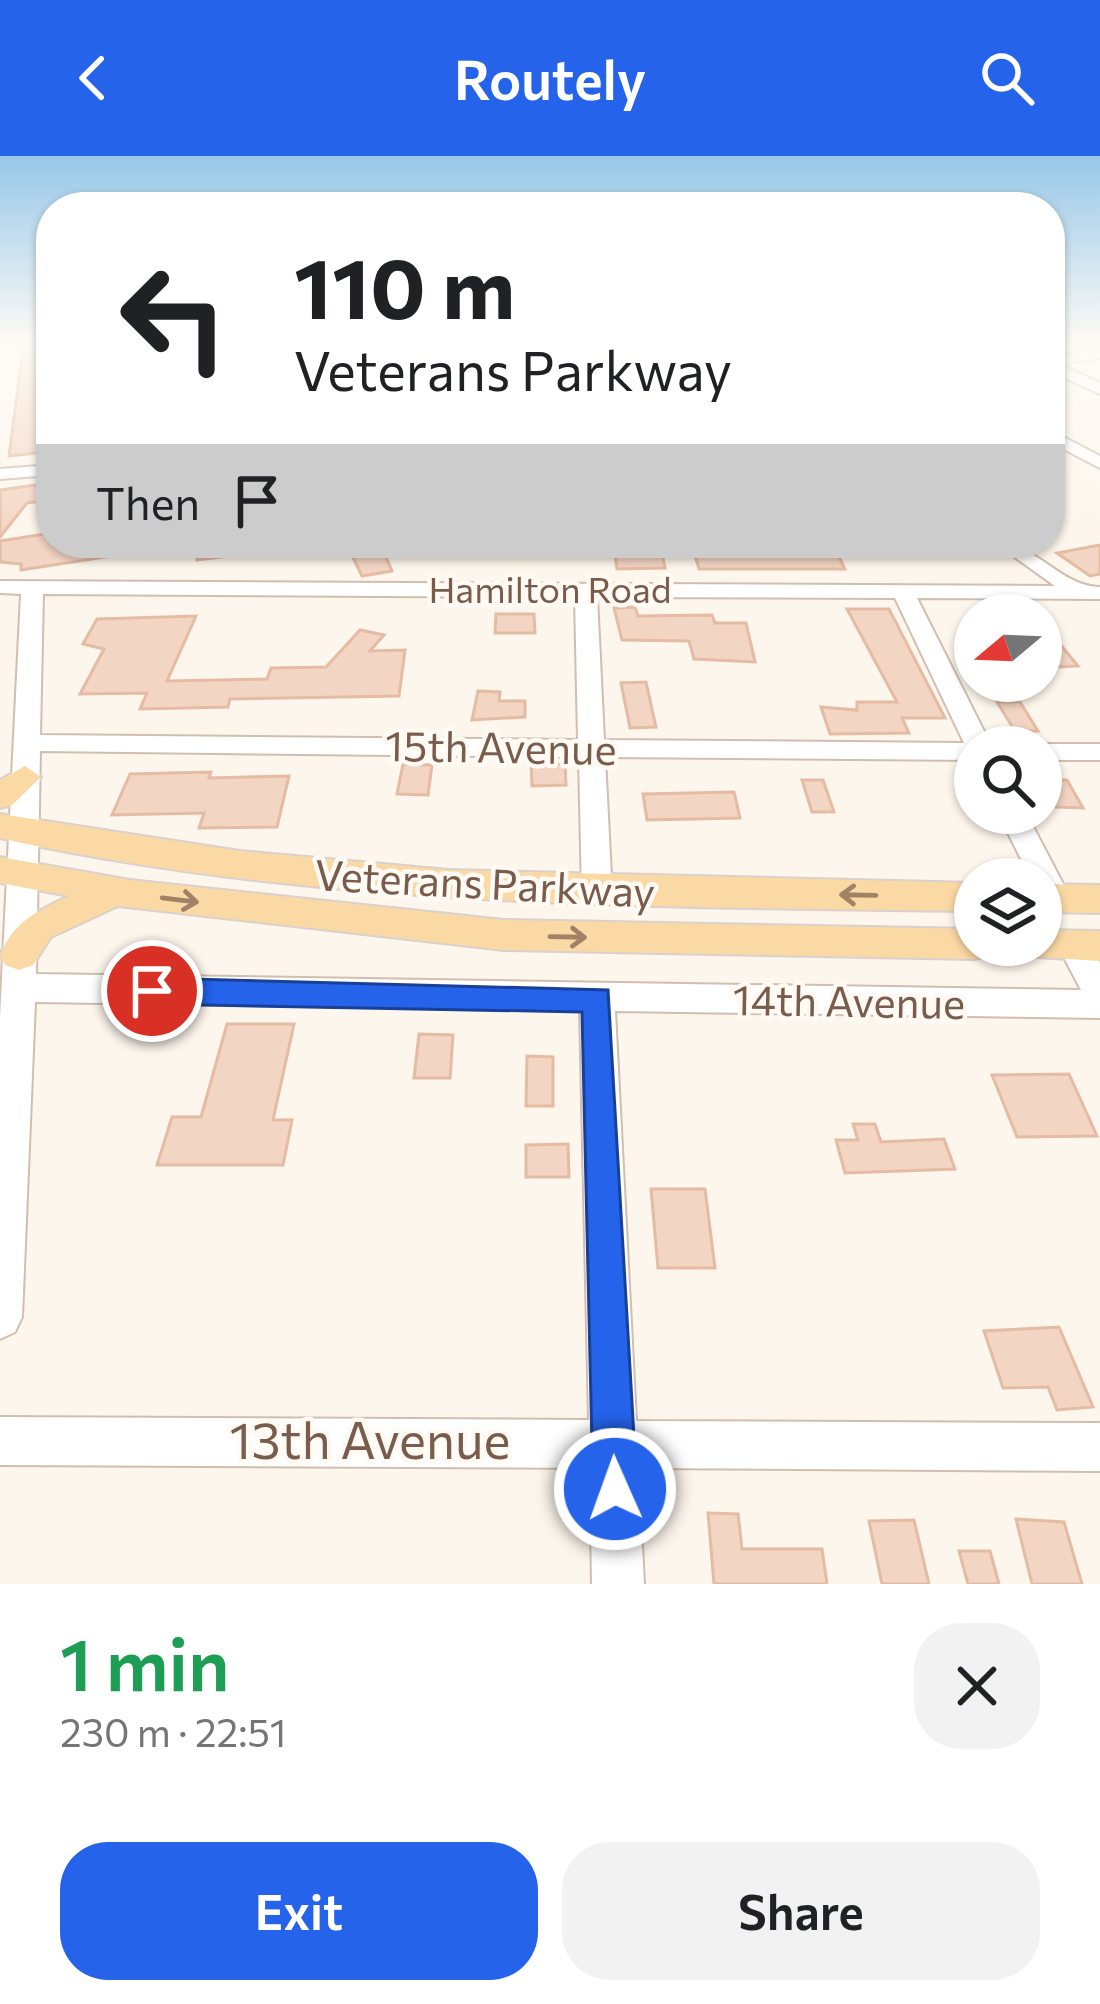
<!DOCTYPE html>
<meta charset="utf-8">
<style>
:root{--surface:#fff;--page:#f2f2f2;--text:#202124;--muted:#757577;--accent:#2563eb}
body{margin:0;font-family:Commissioner,sans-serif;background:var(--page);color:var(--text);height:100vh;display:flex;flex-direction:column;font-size:45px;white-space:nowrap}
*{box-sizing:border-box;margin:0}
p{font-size:39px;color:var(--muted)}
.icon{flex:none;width:66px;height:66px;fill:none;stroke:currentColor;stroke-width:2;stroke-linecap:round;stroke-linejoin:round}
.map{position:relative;height:1428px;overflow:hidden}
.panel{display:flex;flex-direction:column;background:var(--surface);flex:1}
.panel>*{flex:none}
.hud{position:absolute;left:36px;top:36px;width:1029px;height:366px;border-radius:48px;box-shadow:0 3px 9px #0004;background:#fff;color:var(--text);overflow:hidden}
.needle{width:78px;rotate:251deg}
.fabs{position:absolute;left:954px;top:438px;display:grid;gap:24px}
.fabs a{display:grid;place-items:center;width:108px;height:108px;border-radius:50%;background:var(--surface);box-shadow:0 3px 9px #0004;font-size:60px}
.pin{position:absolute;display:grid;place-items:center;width:102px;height:102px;color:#fff;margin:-51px;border:6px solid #fff;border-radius:50%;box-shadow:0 3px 12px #0007}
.me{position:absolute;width:132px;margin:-66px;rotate:358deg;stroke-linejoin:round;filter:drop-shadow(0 0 9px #0008)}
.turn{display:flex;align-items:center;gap:42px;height:252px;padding:0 60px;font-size:54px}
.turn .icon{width:156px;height:156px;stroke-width:2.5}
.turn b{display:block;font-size:84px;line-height:102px}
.then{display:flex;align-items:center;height:114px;padding:0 60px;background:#0003;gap:24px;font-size:45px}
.round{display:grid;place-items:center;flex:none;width:126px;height:126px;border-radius:48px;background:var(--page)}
.headline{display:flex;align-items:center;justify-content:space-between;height:204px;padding:0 60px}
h1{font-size:72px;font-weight:600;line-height:90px;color:#1e9e55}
.cta{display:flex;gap:24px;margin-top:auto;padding:24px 60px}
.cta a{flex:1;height:138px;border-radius:48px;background:var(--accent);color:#fff;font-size:48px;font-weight:600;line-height:138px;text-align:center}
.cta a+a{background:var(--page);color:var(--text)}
header{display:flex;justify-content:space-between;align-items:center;height:156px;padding:0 60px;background:var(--accent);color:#fff;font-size:54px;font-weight:600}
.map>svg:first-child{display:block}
.building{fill:#f3d5c3;stroke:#e6bba3;stroke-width:3}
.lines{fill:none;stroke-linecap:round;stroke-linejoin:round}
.minor-casing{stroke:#d1beb0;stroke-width:4}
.major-casing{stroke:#dad1cd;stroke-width:4}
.minor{fill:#fff;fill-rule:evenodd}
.major{fill:#fbd9a5;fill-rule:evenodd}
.oneway{stroke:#a18267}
.route{fill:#2563eb;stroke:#184099;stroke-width:3}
.labels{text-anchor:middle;stroke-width:9;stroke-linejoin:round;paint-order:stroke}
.far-street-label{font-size:36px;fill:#7a5c4d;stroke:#fffaf3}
.street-label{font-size:42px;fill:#7a5c4d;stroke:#fffaf3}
.near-street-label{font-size:51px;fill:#7a5c4d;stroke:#fffaf3}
</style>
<header><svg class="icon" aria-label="back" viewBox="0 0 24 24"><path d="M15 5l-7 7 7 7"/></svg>Routely<svg class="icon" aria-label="search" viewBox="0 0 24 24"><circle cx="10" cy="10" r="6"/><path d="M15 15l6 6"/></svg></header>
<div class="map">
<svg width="1100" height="1428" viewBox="0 0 1100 1428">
<rect width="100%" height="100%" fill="#fdf6ec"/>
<!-- building -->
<g class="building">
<polygon points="24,186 46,186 41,239 50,238 46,296 9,300"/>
<polygon points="50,327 49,344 27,347 0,381 0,334"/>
<polygon points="51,377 51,387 130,387 131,397 21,414 21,408 0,406 0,385"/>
<polygon points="196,387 245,387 245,398 197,404"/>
<polygon points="346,387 380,387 392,415 362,420"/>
<polygon points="698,387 832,387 845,413 699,413 694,396 701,396"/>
<polygon points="1100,389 1100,418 1090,420 1057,397"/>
<polygon points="614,391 661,391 665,412 617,413"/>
<polygon points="635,451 638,460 712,459 715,467 746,467 755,506 694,503 689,485 622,484 614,452"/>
<polygon points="847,453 889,453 945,562 902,562 909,577 830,578 821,551 857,554 857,546 897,546"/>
<polygon points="496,458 534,458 535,477 495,477"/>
<polygon points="196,460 167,525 267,523 271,512 326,511 360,474 384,479 370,495 405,494 399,540 230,543 228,551 140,553 147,537 80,538 104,493 83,488 97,463"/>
<polygon points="1041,465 1078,510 1041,512"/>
<polygon points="646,526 656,571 630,572 621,527"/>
<polygon points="478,535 500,536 499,545 525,545 525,561 472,564"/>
<polygon points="997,546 1020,546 1038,575 1015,575"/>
<polygon points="403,608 432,609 428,639 397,638"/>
<polygon points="531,608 565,608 566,629 532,630"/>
<polygon points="211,616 209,622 289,620 277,671 199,672 204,657 112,659 130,618"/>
<polygon points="802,624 823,624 834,656 812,656"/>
<polygon points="1041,624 1067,624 1083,652 1056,651"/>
<polygon points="734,636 740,662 647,664 643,638"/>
<polygon points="227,868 294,868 273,964 292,964 283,1009 157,1009 172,961 201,961"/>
<polygon points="419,878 453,879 450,922 414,922"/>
<polygon points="527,900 553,901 553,950 526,950"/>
<polygon points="1069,918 1097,980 1017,981 992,919"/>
<polygon points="853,968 875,968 881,986 944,983 955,1013 845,1017 836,984 858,984"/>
<polygon points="568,988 569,1021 526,1021 526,989"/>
<polygon points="651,1033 705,1033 715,1112 658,1112"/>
<polygon points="1059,1171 1093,1251 1057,1254 1048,1231 1003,1232 984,1175"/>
<polygon points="708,1357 738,1358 742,1393 822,1393 827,1428 714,1428"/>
<polygon points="1016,1363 1064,1366 1082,1428 1032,1428"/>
<polygon points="914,1364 929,1428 882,1428 869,1365"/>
<polygon points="959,1395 990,1395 999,1428 968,1428"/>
</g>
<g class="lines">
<!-- minor casing -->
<g class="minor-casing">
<g id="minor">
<polygon points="1100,194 1100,202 1059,208 1100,227 1100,238 1050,215 1050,201"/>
<polygon points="1050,274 1100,300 1100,312 1050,286"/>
<polygon points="51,309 51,319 0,323 0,313"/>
<path d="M995,387C1037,387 1060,430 1100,431V443L917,442L992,591H975V604L605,601L612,739L608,747H586L582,739L579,601L40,595L36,818L1081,834L1058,790L1063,781H1085L1100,807V862L615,855L636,1265L1100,1267V1315L638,1312L644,1428H592L590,1312L0,1309V1261L589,1264L580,854L35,846L22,1161L15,1176L0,1183V862L21,438L0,437V425L1055,430ZM43,438L575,441L578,584L40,579ZM597,441L895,442L964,587L604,584Z"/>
<polygon points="1041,588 1100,588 1100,604 1041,604 1041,591 1031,591"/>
<polygon points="998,657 1026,657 1071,743 1067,751 1045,751 1041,723 1031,723"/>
</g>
</g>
<!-- major casing -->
<g class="major-casing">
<g id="major">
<polygon points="25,610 41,621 12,649 0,652 0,624"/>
<path d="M0,658L240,695L449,714L975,727V755C655,751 331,752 17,686L0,682Z"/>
<path d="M0,701L130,724L504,764L975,773V789H994L989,799L975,803L504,794L118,750L51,781L33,809L19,814L5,809L0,799C14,765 37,755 69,740L0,727Z"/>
<polygon points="1041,728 1100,729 1100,757 1041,756"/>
<polygon points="1041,774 1100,775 1100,805 1023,800 1018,789 1041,789"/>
</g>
</g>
<!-- minor -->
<use href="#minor" class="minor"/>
<!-- major -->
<use href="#major" class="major"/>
</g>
<!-- one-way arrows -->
<defs><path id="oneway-shaft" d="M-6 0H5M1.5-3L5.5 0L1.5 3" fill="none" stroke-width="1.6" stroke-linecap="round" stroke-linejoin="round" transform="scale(3)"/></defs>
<g class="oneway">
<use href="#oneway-shaft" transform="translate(858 739) rotate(-179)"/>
<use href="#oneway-shaft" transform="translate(180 744) rotate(7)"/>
<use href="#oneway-shaft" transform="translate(568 781) rotate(1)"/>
</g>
<!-- sky -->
<linearGradient id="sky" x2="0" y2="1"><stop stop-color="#97c7e8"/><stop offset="0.48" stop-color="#fefbf6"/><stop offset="1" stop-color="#fefbf6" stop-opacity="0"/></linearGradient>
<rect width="1100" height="386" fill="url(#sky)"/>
<!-- route -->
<polygon class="route" points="152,822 608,834 637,1333 631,1349 615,1356 599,1349 593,1333 582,856 152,848 137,835"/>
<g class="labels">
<!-- far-street labels -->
<g class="far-street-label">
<text x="550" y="447">Hamilton Road</text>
</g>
<!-- street labels -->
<g class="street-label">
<text transform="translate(501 592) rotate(1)" y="15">15th Avenue</text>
<text transform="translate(485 728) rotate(3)" y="15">Veterans Parkway</text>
<text transform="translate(849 846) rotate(1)" y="15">14th Avenue</text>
</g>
<!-- near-street labels -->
<g class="near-street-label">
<text x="370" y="1303">13th Avenue</text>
</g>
</g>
</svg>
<div class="fabs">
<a><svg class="needle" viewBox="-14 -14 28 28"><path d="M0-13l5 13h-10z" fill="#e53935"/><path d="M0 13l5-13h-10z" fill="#757577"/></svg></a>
<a><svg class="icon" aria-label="search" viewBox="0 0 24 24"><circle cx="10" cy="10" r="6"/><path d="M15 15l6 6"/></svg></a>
<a><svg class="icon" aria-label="layers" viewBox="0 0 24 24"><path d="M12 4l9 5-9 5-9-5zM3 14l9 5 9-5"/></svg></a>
</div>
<div class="pin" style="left:152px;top:835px;background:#d93025"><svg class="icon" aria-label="arrive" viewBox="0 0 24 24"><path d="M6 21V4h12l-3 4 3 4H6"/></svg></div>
<svg class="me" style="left:615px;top:1333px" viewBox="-20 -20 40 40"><circle r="17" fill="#2563eb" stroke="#fff" stroke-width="3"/><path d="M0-11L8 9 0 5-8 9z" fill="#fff"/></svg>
<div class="hud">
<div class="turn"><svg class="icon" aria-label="left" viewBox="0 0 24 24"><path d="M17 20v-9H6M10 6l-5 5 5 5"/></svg><div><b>110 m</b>Veterans Parkway</div></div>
<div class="then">Then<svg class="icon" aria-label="arrive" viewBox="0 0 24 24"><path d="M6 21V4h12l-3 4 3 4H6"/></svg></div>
</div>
</div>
<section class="panel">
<div class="headline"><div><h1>1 min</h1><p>230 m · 22:51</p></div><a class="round"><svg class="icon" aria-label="close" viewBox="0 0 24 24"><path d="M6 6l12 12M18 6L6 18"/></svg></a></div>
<div class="cta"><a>Exit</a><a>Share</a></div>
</section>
